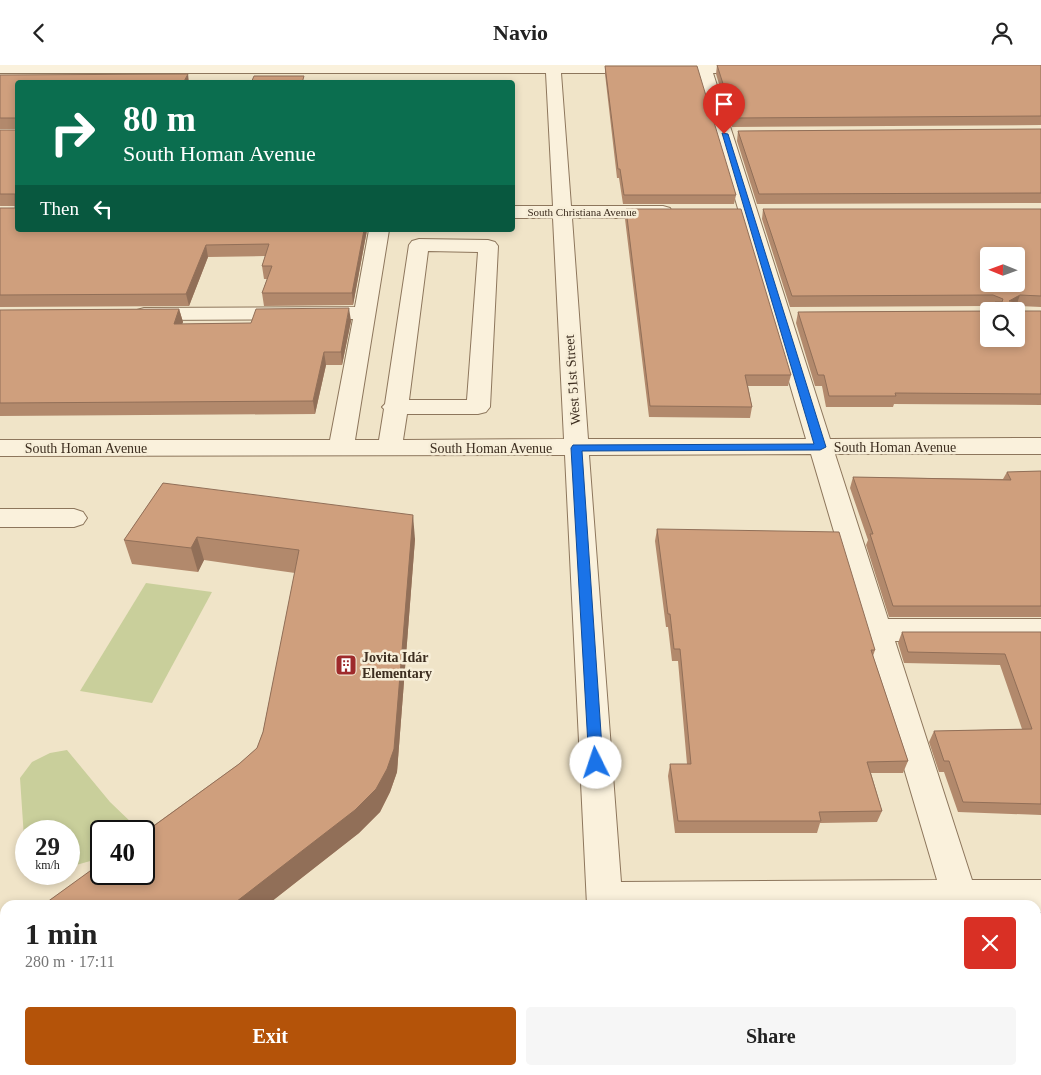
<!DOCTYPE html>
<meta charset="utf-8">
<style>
:root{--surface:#fff;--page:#f6f6f6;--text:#222;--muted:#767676;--accent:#b45309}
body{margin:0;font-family:"Times New Roman",serif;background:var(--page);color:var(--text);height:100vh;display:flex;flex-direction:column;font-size:19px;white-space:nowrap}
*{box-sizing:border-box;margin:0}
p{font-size:16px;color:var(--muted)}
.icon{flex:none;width:28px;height:28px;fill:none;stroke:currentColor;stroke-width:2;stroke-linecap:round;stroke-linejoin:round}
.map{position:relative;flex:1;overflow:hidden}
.drawer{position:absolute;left:0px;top:835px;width:1041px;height:175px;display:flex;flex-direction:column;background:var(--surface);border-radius:15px 15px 0 0;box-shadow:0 2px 8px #0003}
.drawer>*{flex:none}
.guide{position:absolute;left:15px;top:15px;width:500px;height:152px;border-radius:5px;box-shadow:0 2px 8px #0003;background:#0b6e4f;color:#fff;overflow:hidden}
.needle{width:32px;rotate:271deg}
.controls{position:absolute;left:980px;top:182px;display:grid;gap:10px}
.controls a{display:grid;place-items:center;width:45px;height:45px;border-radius:5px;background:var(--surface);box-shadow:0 2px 8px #0003;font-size:25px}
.speed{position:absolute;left:15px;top:755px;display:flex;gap:10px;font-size:25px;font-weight:700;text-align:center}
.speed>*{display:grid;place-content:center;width:65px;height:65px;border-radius:50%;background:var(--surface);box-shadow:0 2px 8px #0003;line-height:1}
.speed small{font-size:12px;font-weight:400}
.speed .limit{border:2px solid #111;border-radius:8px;background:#fff;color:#111}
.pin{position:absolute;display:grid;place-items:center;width:42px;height:42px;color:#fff;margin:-51px -21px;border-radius:50% 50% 50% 0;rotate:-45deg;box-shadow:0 0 5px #0007}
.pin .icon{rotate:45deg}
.me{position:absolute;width:55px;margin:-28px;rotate:356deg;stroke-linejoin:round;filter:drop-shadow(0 0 4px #0008)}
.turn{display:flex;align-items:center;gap:18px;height:105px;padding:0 25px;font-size:22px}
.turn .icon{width:65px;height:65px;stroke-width:2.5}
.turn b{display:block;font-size:35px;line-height:42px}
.then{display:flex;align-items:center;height:48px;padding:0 25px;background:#0003;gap:10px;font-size:19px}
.round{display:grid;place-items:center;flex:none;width:52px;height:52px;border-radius:5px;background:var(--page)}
.headline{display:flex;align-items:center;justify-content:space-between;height:85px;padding:0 25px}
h1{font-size:30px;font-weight:700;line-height:38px}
.primary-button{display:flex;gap:10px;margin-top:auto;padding:10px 25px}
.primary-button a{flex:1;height:58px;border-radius:5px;background:var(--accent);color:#fff;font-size:20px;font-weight:700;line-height:58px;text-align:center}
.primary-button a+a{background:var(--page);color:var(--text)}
header{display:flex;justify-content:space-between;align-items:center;height:65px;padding:0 25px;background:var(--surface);font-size:22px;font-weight:700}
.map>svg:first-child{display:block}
.green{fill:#c9cf9b}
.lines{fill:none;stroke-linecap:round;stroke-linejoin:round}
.minor-casing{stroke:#8d765c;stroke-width:2}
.minor{fill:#faf1dc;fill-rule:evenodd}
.wall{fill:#b2896c}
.shaded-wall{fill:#916f58}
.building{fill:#cf9f7d;stroke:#916f58;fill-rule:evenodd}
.route{fill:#1a73e8;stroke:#114b97}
.labels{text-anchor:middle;stroke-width:5;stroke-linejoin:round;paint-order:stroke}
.far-street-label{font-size:11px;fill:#3d2e20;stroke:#f7eed8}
.street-label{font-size:14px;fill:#3d2e20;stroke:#f7eed8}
.poi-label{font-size:14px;font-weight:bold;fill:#3d2e20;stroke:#f7eed8;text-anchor:start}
</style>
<header><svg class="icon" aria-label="back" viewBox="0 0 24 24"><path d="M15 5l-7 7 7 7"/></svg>Navio<svg class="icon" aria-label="person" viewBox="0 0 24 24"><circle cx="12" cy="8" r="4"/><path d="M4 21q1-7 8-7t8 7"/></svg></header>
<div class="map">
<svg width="1041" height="1010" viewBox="0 0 1041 1010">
<rect width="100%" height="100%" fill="#f0e4c8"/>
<!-- green -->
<g class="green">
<polygon points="146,518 212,527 152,638 80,626"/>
<polygon points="67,685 110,737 135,761 164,776 144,781 144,766 101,766 101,793 69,802 69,766 26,766 26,803 20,713 32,697 50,688"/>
</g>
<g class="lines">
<!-- minor casing -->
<g class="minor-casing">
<g id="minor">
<path d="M0,0H758L761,3L758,6L753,8H713L830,374L1041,373V389H835L888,554H1041V576H895L972,815H1041V847H1036V840H587L565,390L0,391V375H330L353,254L144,255L137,253L133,249L137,245L144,243L355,242L369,165H389L355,375H379L384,344L382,342L385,339L409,180L412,176L419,174L488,175L495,177L498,181L490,342L486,347L478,349H407L403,375L564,374L553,153H512V141H553L546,8H0ZM561,8H698L806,374H588L572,153H663L670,151L672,147L670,143L663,141H571ZM428,186L478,187L467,335H409ZM811,389L937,815L621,817L589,390Z"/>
<polygon points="0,444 74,444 83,447 87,453 83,459 74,462 0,462"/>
<rect x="595" y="1005" width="40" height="5"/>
</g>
</g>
<!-- minor -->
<use href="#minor" class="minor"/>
</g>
<!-- wall -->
<g class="wall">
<polygon points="717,0 1041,0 1041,60 732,62 716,9"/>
<polygon points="605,1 736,130 734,139 623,139 619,113 617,113 605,9"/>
<polygon points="0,10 367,165 353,240 264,241 262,228 267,214 264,214 262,201 265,191 208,192 189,241 0,242 0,143 15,143 15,141 0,141 0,65 16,65 16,64 0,64"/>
<polygon points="1041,64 1041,138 757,139 737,76 738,66"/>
<polygon points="626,144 791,310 788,321 748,321 752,342 750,353 649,352 625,154"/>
<polygon points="763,144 1041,144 1041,242 1019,241 1020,246 1041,246 1041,340 894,339 893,342 826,342 822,321 815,321 796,258 798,247 991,246 993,242 989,241 790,242 762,154"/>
<polygon points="179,244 183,257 182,259 251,258 351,256 342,300 326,300 315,349 0,351 0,245"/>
<polygon points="1041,406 1041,552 889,552 866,480 868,475 850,423 853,412 1003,414 1007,407"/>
<polygon points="163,418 415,474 397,707 390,727 380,747 359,768 267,840 43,840 239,699 257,683 263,667 295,508 204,495 198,507 132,499 124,475"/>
<polygon points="657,464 875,585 873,591 908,696 903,708 871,708 882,746 877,757 820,758 817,768 675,768 668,711 670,699 687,699 678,596 672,596 668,562 666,562 655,476"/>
<polygon points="902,567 1041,567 1041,750 958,747 944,707 939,707 929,677 934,666 1022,664 1000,600 904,598 898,578"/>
<polygon points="1036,917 1041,918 1041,1010 941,1010 940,1005 1036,1005"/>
<polygon points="732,1005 873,1005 875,1010 733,1010"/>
</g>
<!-- shaded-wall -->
<g class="shaded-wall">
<polygon points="188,9 189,18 183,18"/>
<polygon points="364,165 367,165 353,240 352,228"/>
<polygon points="206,180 208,192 189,241 186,229"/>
<polygon points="1020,230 1016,241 1009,236"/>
<polygon points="349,243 351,256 342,300 341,287"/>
<polygon points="179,244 183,257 177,271 174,259"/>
<polygon points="324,287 326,300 315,349 313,336"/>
<polygon points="413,450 415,474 397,707 390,727 380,747 359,768 267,840 232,840"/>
<polygon points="197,472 204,495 198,507 191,483"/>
<polygon points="18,1005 58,1005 51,1010 12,1010"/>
</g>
<!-- building -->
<g class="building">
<polygon points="717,0 1041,0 1041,51 734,53"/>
<polygon points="605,1 697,1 736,130 624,130 620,104 618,104"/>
<polygon points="188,9 183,18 18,18 18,165 364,165 352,228 262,228 272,201 262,201 269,179 206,180 186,229 0,230 0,143 15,143 15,129 0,129 0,65 16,65 16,53 0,53 0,10"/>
<polygon points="254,11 304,11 302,18 251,18"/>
<polygon points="1041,64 1041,128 759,129 738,66"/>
<polygon points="626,144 741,144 791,310 745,310 752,342 650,341"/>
<path d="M763,144H1041V231L1020,230L1009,236L1018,237L1020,246H1041V329L895,328L896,331H829L824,310H818L798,247L993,246L995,237H1002L1003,234L993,230L792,231ZM989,191H1016V219H989ZM989,246H1016V274H989Z"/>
<polygon points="349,243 341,287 324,287 313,336 0,338 0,245 179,244 174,259 251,258 256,244"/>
<polygon points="1041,406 1041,541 893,541 870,469 873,469 853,412 1011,415 1007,407"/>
<polygon points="163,418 413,450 394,684 387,704 376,724 355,745 232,840 43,840 101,798 101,809 144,809 144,768 239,699 257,683 263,667 299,485 197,472 191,483 124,475"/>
<polygon points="657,464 839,467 875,585 871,585 908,696 867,697 882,746 819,747 821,756 678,756 670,699 691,699 680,584 674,584 670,549 668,549"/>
<polygon points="902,567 1041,567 1041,739 963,737 949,696 944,696 934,666 1032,664 1005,589 908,587"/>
<polygon points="5,867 5,1005 18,1005 12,1010 0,1010 0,871"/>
<polygon points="1036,917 1041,918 1041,1000 1039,996 1036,996"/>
<polygon points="737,1005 873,1005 875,1010 738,1010"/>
<polygon points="946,1005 1041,1005 1041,1010 948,1010"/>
</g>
<!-- route -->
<polygon class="route" points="722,68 728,69 826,382 820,385 582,386 603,698 601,702 596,704 591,702 589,698 571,383 573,380 814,379"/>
<!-- icons -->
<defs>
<g id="building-square" transform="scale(1.125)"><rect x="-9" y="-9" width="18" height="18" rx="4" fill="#9e2a2b" stroke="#f7eed8"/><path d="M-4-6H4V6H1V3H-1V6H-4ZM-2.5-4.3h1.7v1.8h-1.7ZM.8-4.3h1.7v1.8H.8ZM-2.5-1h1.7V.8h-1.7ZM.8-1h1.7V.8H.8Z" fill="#fff"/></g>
</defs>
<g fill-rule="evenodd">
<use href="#building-square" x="346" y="600"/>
</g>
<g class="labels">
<!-- far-street labels -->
<g class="far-street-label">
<text x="582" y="151">South Christiana Avenue</text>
</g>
<!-- street labels -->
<g class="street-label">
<text transform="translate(572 315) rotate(-94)" y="5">West 51st Street</text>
<text x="895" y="387">South Homan Avenue</text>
<text x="86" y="388">South Homan Avenue</text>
<text x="491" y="388">South Homan Avenue</text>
</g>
<!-- poi labels -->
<g class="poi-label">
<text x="362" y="597">Jovita Idár<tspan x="362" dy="16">Elementary</tspan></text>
</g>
</g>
</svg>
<div class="controls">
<a><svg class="needle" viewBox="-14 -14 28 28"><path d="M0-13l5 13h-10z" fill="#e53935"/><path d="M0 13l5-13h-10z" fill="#767676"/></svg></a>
<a><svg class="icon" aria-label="search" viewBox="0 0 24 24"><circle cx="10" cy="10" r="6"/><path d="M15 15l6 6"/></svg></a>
</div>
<div class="speed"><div>29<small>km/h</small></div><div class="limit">40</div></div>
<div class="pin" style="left:724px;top:69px;background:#d93025"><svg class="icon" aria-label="arrive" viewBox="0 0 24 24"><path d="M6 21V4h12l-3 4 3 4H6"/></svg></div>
<svg class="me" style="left:596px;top:698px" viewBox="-20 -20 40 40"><circle r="19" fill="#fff"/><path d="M0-13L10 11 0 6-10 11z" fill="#1a73e8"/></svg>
<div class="guide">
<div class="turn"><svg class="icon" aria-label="right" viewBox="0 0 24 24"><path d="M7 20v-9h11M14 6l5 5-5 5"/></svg><div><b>80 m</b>South Homan Avenue</div></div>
<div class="then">Then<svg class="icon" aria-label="left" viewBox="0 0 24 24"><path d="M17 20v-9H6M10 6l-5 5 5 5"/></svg></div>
</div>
<section class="drawer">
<div class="headline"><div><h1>1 min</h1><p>280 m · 17:11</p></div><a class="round" style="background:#d93025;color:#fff"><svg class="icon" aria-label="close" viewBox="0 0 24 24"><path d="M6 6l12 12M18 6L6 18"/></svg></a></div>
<div class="primary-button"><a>Exit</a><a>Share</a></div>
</section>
</div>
